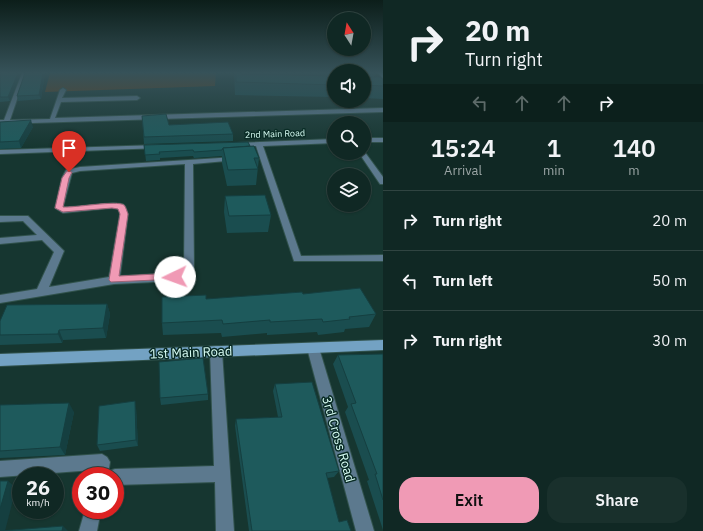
<!DOCTYPE html>
<style>
:root{--surface:#102824;--page:#19302c;--text:#f1f3f6;--muted:#9ca6a6;--line:#304441;--accent:#f09ab5}
body{margin:0;font-family:"IBM Plex Sans",sans-serif;background:var(--page);color:var(--text);height:100vh;display:flex;flex-direction:column;font-size:15px;white-space:nowrap}
*{box-sizing:border-box;margin:0}
p{font-size:13px;color:var(--muted)}
.icon{flex:none;width:22px;height:22px;fill:none;stroke:currentColor;stroke-width:2;stroke-linecap:round;stroke-linejoin:round}
.map{position:relative;flex:1;overflow:hidden}
.details{display:flex;flex-direction:column;background:var(--surface);width:320px}
.details>*{flex:none}
.top-card{background:#102824;color:var(--text);overflow:hidden}
.needle{width:26px;rotate:349deg}
.controls{position:absolute;left:327px;top:12px;display:grid;gap:8px}
.controls a{display:grid;place-items:center;width:44px;height:44px;border-radius:50%;background:var(--surface);box-shadow:0 1px 3px #0004,0 0 0 1px var(--line);font-size:20px}
.speed{position:absolute;left:12px;top:467px;display:flex;gap:8px;font-size:20px;font-weight:700;text-align:center}
.speed>*{display:grid;place-content:center;width:52px;height:52px;border-radius:50%;background:var(--surface);box-shadow:0 1px 3px #0004,0 0 0 1px var(--line);line-height:1}
.speed small{font-size:10px;font-weight:400}
.speed .limit{border:6px solid #d22;background:#fff;color:#111}
.pin{position:absolute;display:grid;place-items:center;width:34px;height:34px;color:#fff;margin:-41px -17px;border-radius:50% 50% 50% 0;rotate:-45deg;box-shadow:0 0 4px #0007}
.pin .icon{rotate:45deg}
.me{position:absolute;width:44px;margin:-22px;rotate:267deg;stroke-linejoin:round;filter:drop-shadow(0 0 3px #0008)}
.turn{display:flex;align-items:center;gap:14px;height:84px;padding:0 16px;font-size:18px}
.turn .icon{width:52px;height:52px;stroke-width:2.5}
.turn b{display:block;font-size:28px;line-height:34px}
.lanes{display:flex;align-items:center;height:38px;padding:0 16px;background:#0003;justify-content:center;gap:20px;direction:ltr}
.lanes .off{opacity:.35}
.eta{display:flex;justify-content:space-evenly;align-items:center;height:68px;text-align:center}
.eta b{font-size:24px;font-weight:600;line-height:28px}
.button{display:flex;gap:8px;margin-top:auto;padding:8px 16px}
.button a{flex:1;height:46px;border-radius:16px;background:var(--accent);color:#111;font-size:16px;font-weight:600;line-height:46px;text-align:center}
.button a+a{background:var(--page);color:var(--text)}
ul{padding:0;list-style:none}
li{display:flex;align-items:center;gap:12px;height:60px;padding:0 16px;border-top:1px solid var(--line)}
li div{flex:1}
li b{display:block;font-size:15px}
li em{font-style:normal}
main{display:flex;flex:1;min-height:0}
.map>svg:first-child{display:block}
.green{fill:#663a11}
.lines{fill:none;stroke-linecap:round;stroke-linejoin:round}
.street-casing{stroke:#31524c;stroke-width:2}
.secondary-casing{stroke:#31524c;stroke-width:2}
.street{fill:#5c798e;fill-rule:evenodd}
.secondary{fill:#73a2c3;fill-rule:evenodd}
.wall{fill:#1a4d4f}
.shaded-wall{fill:#153f40}
.building{fill:#1e5a5c;stroke:#153f40}
.route{fill:#f09ab5;stroke:#9c6476}
.labels{text-anchor:middle;stroke-width:3;stroke-linejoin:round;paint-order:stroke}
.far-street-label{font-size:9px;fill:#d9fef5;stroke:#0a2c26}
.near-street-label{font-size:13px;fill:#d9fef5;stroke:#0a2c26}
</style>
<main>
<div class="map">
<svg width="383" height="531" viewBox="0 0 383 531">
<rect width="100%" height="100%" fill="#163630"/>
<!-- green -->
<polygon class="green" points="50,73 216,73 215,86 45,92"/>
<g class="lines">
<!-- street casing -->
<g class="street-casing">
<g id="street">
<polygon points="22,73 26,73 10,120 50,119 60,90 63,88 66,90 62,98 137,96 140,98 137,100 61,102 55,118 383,108 383,112 0,124 0,120 4,120"/>
<rect x="364" y="138" width="19" height="4"/>
<polygon points="334,139 334,143 263,146 301,256 383,255 383,261 294,261 256,146 236,147 233,145 236,143"/>
<polygon points="158,145 161,147 160,148 0,154 0,150"/>
<polygon points="364,151 383,177 383,184 380,184 359,153 364,153"/>
<path d="M235,157L237,158V160L193,164L194,269L189,277L175,281L114,284L0,303V295L37,289L54,252L42,240L0,244V238L37,235L23,221L0,222V216H28L62,249L64,251L49,287L109,277L120,214L118,209L111,208L63,213L55,208L62,178L66,170L80,167ZM185,164L184,268L181,271L175,273L120,276L128,214C127,212 126,207 124,205C117,200 75,208 63,207L72,173L80,171Z"/>
<polygon points="313,343 317,344 319,348 374,531 356,531 307,348 309,344"/>
<polygon points="216,346 220,347 222,351 234,531 216,531 215,482 115,485 115,476 92,476 93,470 0,477 0,461 102,454 107,457 110,462 108,474 109,471 115,469 214,466 210,351 212,347"/>
<polygon points="85,510 101,510 97,531 79,531"/>
</g>
</g>
<!-- secondary casing -->
<g class="secondary-casing">
<g id="secondary">
<polygon points="378,73 383,73 383,78"/>
<polygon points="383,340 383,350 0,366 0,354"/>
</g>
</g>
<!-- street -->
<use href="#street" class="street"/>
<!-- secondary -->
<use href="#secondary" class="secondary"/>
</g>
<!-- wall -->
<g class="wall">
<polygon points="0,73 21,73 10,101 0,102"/>
<polygon points="25,73 45,73 41,99 18,101 17,96"/>
<polygon points="234,73 334,73 334,97 235,95"/>
<polygon points="364,73 376,73 374,77 383,80 383,99 364,98"/>
<polygon points="142,116 169,125 233,134 233,141 144,144"/>
<polygon points="0,122 33,127 21,148 0,149"/>
<polygon points="144,145 250,146 259,158 256,185 227,186 222,163 222,156 194,158 193,156 160,158 160,160 146,161"/>
<polygon points="225,196 271,215 268,232 227,233 224,212"/>
<polygon points="303,294 376,314 369,327 345,329 344,332 318,335 317,332 267,335 267,333 222,337 221,333 163,335 162,323"/>
<polygon points="107,304 110,314 106,338 63,340 62,343 0,345 0,321"/>
<polygon points="383,354 383,530 367,481 369,480 345,412 348,407 333,364 338,355"/>
<polygon points="275,384 339,471 334,477 327,478 339,522 351,531 249,531 235,426 236,419 278,417 273,391"/>
<polygon points="208,394 208,400 161,405 160,398"/>
<polygon points="0,405 74,412 65,455 0,458"/>
<polygon points="136,408 138,446 100,451 97,445"/>
</g>
<!-- shaded-wall -->
<g class="shaded-wall">
<polygon points="18,73 21,73 10,101 8,97"/>
<polygon points="43,73 45,73 41,99 39,95"/>
<polygon points="31,120 33,127 21,148 19,141"/>
<polygon points="107,304 110,314 106,338 103,328"/>
<polygon points="59,330 63,340 62,343 58,334"/>
<polygon points="135,401 136,408 138,446 136,440"/>
<polygon points="69,403 74,412 65,455 60,447"/>
<polygon points="8,481 16,488 5,531 0,531 0,509"/>
<polygon points="63,526 68,531 62,531"/>
</g>
<!-- building -->
<g class="building">
<polygon points="1,73 18,73 8,97 0,97 0,77"/>
<polygon points="25,73 43,73 39,95 17,96"/>
<polygon points="236,73 240,73 241,74 334,76 334,85 236,82"/>
<polygon points="364,73 367,73 367,77 380,77 383,80 383,86 364,85"/>
<polygon points="166,114 169,125 228,122 233,134 144,137 142,116"/>
<polygon points="31,120 19,141 0,142 0,122"/>
<polygon points="248,142 250,146 223,148 222,150 194,152 193,150 159,152 160,154 145,155 144,145"/>
<polygon points="254,146 259,158 254,158 258,169 228,170 223,148"/>
<polygon points="265,195 271,215 229,216 225,196"/>
<polygon points="360,288 376,314 349,317 350,319 323,322 322,319 270,322 270,320 223,324 222,320 162,323 162,297 206,295 206,299 302,292 303,294"/>
<polygon points="107,304 103,328 59,330 58,334 0,335 0,321 7,305"/>
<polygon points="383,354 383,500 375,474 377,474 351,404 356,403 338,355"/>
<polygon points="203,358 208,394 160,398 159,362"/>
<polygon points="312,382 339,471 326,473 339,522 347,520 351,531 252,531 236,419 282,417 275,384"/>
<polygon points="135,401 136,440 97,445 99,406"/>
<polygon points="69,403 60,447 0,451 0,405"/>
<polygon points="0,481 8,481 0,509"/>
<polygon points="63,526 62,531 0,531"/>
</g>
<!-- sky -->
<linearGradient id="sky" x2="0" y2="1"><stop stop-color="#0c1e1a"/><stop offset="0.49" stop-color="#365259"/><stop offset="1" stop-color="#365259" stop-opacity="0"/></linearGradient>
<rect width="383" height="148" fill="url(#sky)"/>
<!-- route -->
<path class="route" d="M67,171L72,172L69,178L63,207C74,208 117,200 124,205C126,207 127,212 128,214L119,276L175,273L180,277L178,279L111,282L109,280L120,214L118,209L112,208L63,212L55,208L62,178Z"/>
<g class="labels">
<!-- far-street labels -->
<g class="far-street-label">
<text transform="translate(275 134) rotate(-2)" y="3">2nd Main Road</text>
</g>
<!-- near-street labels -->
<g class="near-street-label">
<text transform="translate(191 352) rotate(-2)" y="5">1st Main Road</text>
<text transform="translate(339 439) rotate(74)" y="5">3rd Cross Road</text>
</g>
</g>
</svg>
<div class="controls">
<a><svg class="needle" viewBox="-14 -14 28 28"><path d="M0-13l5 13h-10z" fill="#e53935"/><path d="M0 13l5-13h-10z" fill="#9ca6a6"/></svg></a>
<a><svg class="icon" aria-label="sound" viewBox="0 0 24 24"><path d="M4 9h4l5-4v14l-5-4H4zM17 9q2 3 0 6"/></svg></a>
<a><svg class="icon" aria-label="search" viewBox="0 0 24 24"><circle cx="10" cy="10" r="6"/><path d="M15 15l6 6"/></svg></a>
<a><svg class="icon" aria-label="layers" viewBox="0 0 24 24"><path d="M12 4l9 5-9 5-9-5zM3 14l9 5 9-5"/></svg></a>
</div>
<div class="speed"><div>26<small>km/h</small></div><div class="limit">30</div></div>
<div class="pin" style="left:69px;top:172px;background:#d93025"><svg class="icon" aria-label="arrive" viewBox="0 0 24 24"><path d="M6 21V4h12l-3 4 3 4H6"/></svg></div>
<svg class="me" style="left:175px;top:277px" viewBox="-20 -20 40 40"><circle r="19" fill="#fff"/><path d="M0-13L10 11 0 6-10 11z" fill="#f09ab5"/></svg>
</div>
<section class="details">
<div class="top-card">
<div class="turn"><svg class="icon" aria-label="right" viewBox="0 0 24 24"><path d="M7 20v-9h11M14 6l5 5-5 5"/></svg><div><b>20 m</b>Turn right</div></div>
<div class="lanes"><svg class="icon off" aria-label="left" viewBox="0 0 24 24"><path d="M17 20v-9H6M10 6l-5 5 5 5"/></svg><svg class="icon off" aria-label="ahead" viewBox="0 0 24 24"><path d="M12 20V5M6 11l6-6 6 6"/></svg><svg class="icon off" aria-label="ahead" viewBox="0 0 24 24"><path d="M12 20V5M6 11l6-6 6 6"/></svg><svg class="icon" aria-label="right" viewBox="0 0 24 24"><path d="M7 20v-9h11M14 6l5 5-5 5"/></svg></div>
</div>
<div class="eta">
<div><b>15:24</b><p>Arrival</p></div>
<div><b>1</b><p>min</p></div>
<div><b>140</b><p>m</p></div>
</div>
<ul>
<li><svg class="icon" aria-label="right" viewBox="0 0 24 24"><path d="M7 20v-9h11M14 6l5 5-5 5"/></svg><div><b>Turn right</b></div><em>20 m</em></li>
<li><svg class="icon" aria-label="left" viewBox="0 0 24 24"><path d="M17 20v-9H6M10 6l-5 5 5 5"/></svg><div><b>Turn left</b></div><em>50 m</em></li>
<li><svg class="icon" aria-label="right" viewBox="0 0 24 24"><path d="M7 20v-9h11M14 6l5 5-5 5"/></svg><div><b>Turn right</b></div><em>30 m</em></li>
</ul>
<div class="button"><a>Exit</a><a>Share</a></div>
</section>
</main>
